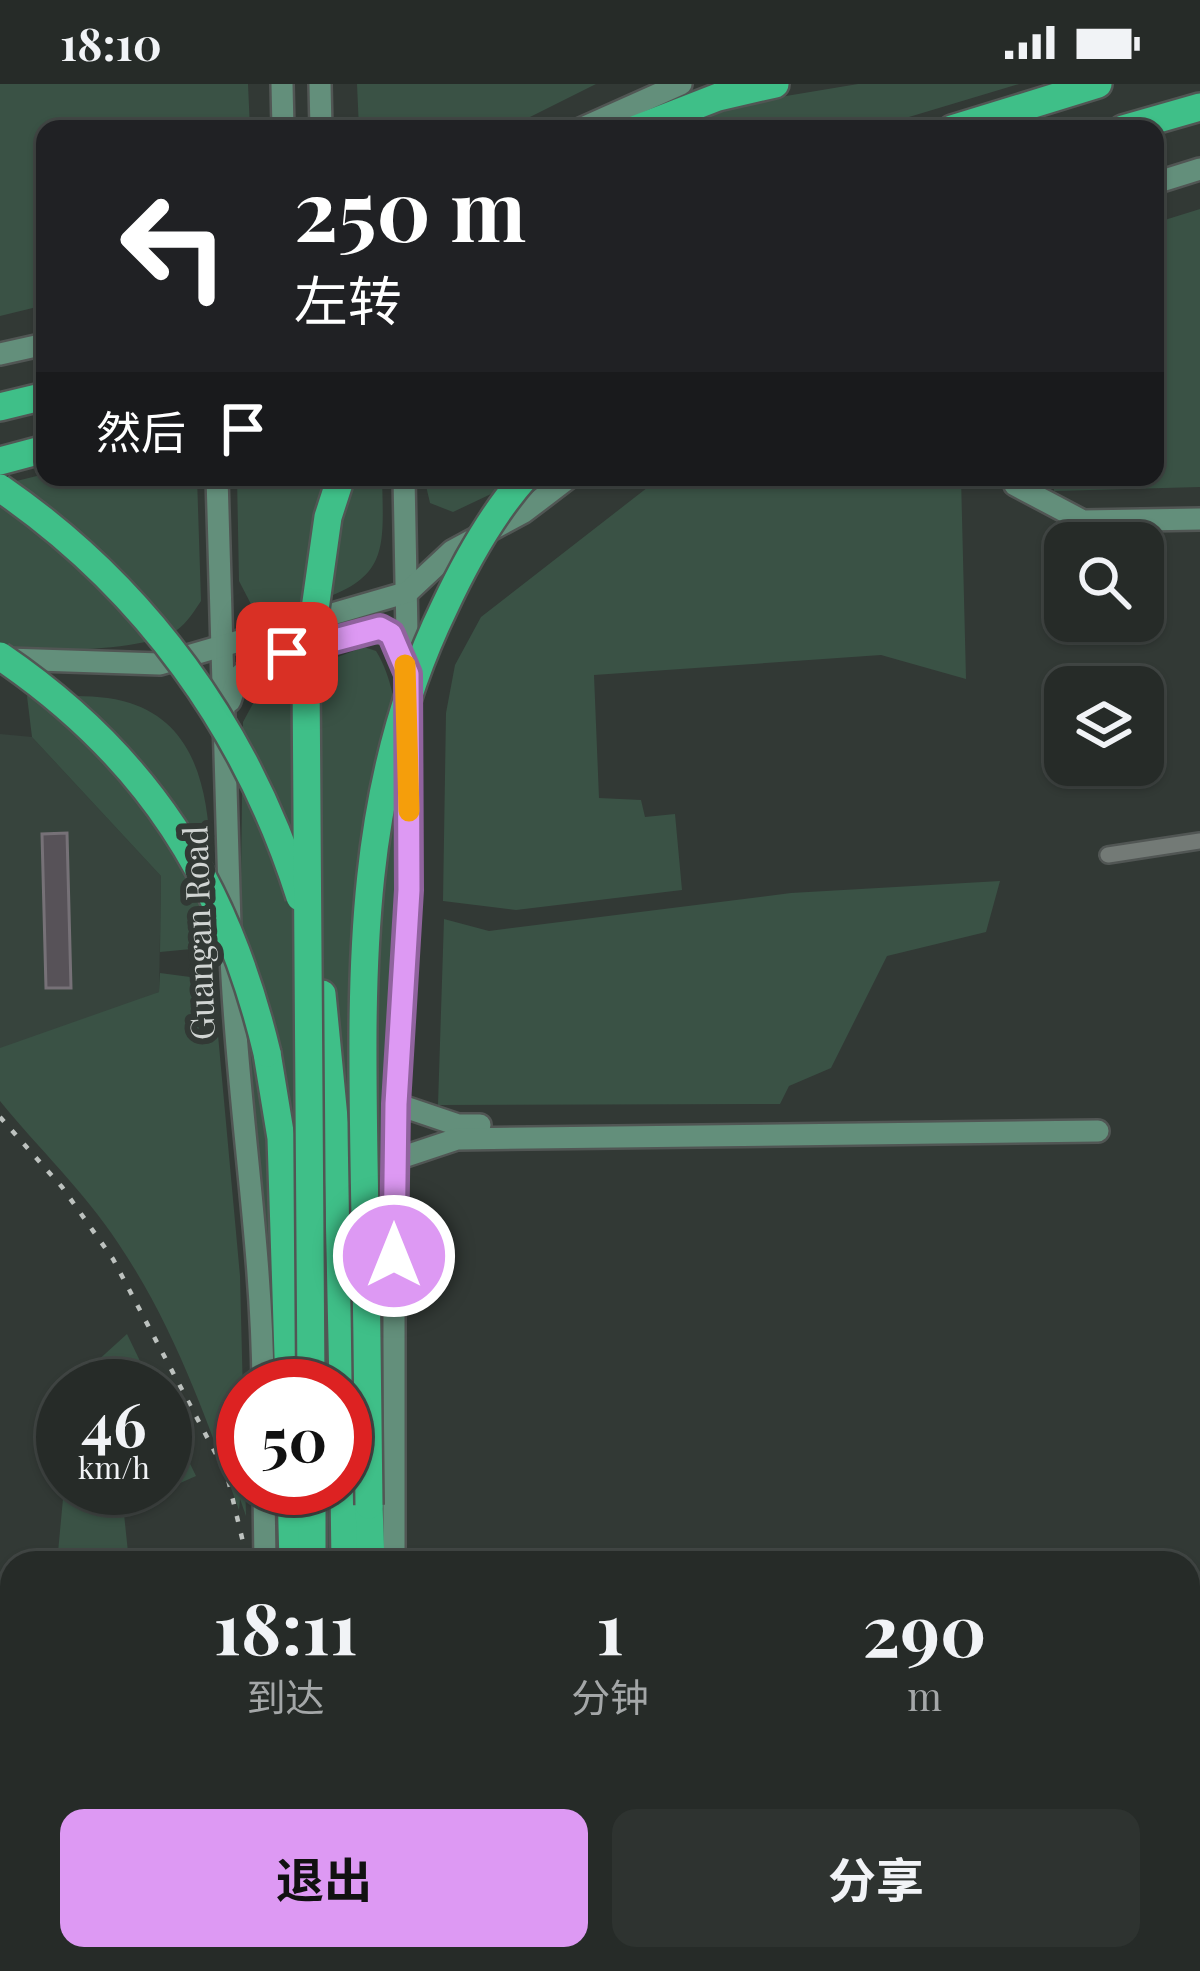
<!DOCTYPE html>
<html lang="zh">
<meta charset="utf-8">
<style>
:root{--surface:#262b28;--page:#2e3330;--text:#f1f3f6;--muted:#a4a7a8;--line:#424745;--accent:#dd99f3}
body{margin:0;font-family:"Playfair Display","Noto Sans SC",serif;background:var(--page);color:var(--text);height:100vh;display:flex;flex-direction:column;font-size:45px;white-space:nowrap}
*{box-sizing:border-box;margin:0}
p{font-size:39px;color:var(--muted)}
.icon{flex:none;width:66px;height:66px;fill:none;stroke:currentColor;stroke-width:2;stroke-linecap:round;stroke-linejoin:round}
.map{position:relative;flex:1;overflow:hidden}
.details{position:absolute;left:0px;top:1467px;width:1200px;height:420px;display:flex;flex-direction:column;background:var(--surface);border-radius:36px 36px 0 0;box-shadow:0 3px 9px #0004,0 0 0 3px var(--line)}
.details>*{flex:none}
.top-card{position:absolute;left:36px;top:36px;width:1128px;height:366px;border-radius:24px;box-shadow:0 3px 9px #0004,0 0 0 3px var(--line);background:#202124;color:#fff;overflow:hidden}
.controls{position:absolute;left:1044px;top:438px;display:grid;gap:24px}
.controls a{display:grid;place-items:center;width:120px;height:120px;border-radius:24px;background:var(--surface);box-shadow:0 3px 9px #0004,0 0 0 3px var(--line);font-size:60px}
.speed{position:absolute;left:36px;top:1275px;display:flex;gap:24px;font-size:60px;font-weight:700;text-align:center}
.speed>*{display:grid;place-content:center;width:156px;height:156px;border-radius:50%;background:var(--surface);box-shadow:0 3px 9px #0004,0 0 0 3px var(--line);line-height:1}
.speed small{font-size:30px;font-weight:400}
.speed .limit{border:18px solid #d22;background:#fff;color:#111}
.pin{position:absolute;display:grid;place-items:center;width:102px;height:102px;color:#fff;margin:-51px;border-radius:24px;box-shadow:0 6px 18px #0006}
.me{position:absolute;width:132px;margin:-66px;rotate:0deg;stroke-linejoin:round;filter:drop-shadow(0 0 9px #0008)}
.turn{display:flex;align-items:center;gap:42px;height:252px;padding:0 60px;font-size:54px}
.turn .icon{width:156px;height:156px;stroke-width:2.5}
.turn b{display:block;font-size:84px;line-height:102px}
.then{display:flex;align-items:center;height:114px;padding:0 60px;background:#0003;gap:24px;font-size:45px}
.eta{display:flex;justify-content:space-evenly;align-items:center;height:204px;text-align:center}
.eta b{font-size:72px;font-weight:700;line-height:84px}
.primary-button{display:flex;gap:24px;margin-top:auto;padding:24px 60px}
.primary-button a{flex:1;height:138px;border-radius:24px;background:var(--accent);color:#111;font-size:48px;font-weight:700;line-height:138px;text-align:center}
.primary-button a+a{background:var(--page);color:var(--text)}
.status{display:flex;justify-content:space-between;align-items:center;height:84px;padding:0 60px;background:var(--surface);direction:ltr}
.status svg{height:33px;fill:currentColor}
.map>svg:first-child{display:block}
.built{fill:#37443d}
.green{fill:#3a5245}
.building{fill:#575258;stroke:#767177;stroke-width:3}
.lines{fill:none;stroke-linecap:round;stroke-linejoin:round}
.street-casing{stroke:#515654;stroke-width:20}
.secondary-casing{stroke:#515654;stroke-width:26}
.highway-casing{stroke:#515654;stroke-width:32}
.street{stroke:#737a76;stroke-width:15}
.secondary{stroke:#638f7b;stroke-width:21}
.highway{stroke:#3fbf88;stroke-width:27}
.rail{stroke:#bdc2bf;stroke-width:4.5;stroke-dasharray:6 12;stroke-linecap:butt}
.highway-bridge-casing{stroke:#515654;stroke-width:32;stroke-linecap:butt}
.highway-bridge{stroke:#3fbf88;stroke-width:27}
.route-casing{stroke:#90639e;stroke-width:30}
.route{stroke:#dd99f3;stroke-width:21}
.slow{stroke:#f59e0b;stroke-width:21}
.labels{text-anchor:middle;stroke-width:12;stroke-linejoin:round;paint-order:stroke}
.street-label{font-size:33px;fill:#d1d5d3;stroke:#323935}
</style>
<div class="status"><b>18:10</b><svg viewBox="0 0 49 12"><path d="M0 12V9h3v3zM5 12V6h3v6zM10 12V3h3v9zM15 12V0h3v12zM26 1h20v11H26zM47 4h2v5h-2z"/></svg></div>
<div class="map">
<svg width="1200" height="1887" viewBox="0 0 1200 1887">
<rect width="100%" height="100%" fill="#323935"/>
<!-- built -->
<g class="built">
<polygon points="0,650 32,653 161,792 159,908 0,970"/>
<polygon points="12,1550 12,1875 207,1875 207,1887 0,1887 0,1553"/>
</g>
<!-- green -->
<g class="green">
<polygon points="0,0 248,0 250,45 45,45 45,221 0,232"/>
<polygon points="357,0 596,0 506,45 359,45"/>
<polygon points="858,0 1019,0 869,45 670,45 756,17"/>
<polygon points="1200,125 1200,403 1054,407 1054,393 1155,393 1155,139"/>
<path d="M45,390L197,393L201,517C195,526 187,539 177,546C143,569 41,567 0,565V401Z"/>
<path d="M237,393H382C384,470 388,495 308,520C288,527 273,532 253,524L239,497Z"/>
<polygon points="424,393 527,393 453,428 430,419"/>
<polygon points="661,393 961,393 966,595 881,571 594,591 599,714 641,716 645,733 675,730 682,806 516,826 443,817 446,629 455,581 481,533"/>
<path d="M364,563L376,567C429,650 388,917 385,1021C382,1173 386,1326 388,1479H327V1408L273,1409V1404H345V1302H272L239,948L243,638L263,601Z"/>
<path d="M27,612C60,613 99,609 130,619C226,650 208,777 212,857L202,864L160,868L161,792L32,653Z"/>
<polygon points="1000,797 986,848 887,872 831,984 789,1002 780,1020 438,1021 444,835 489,847 791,809"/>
<path d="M160,889L213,896L240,1192L246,1432L240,1415L239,1426C206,1333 174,1242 118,1159C84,1107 39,1065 0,1017V964L159,908Z"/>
<polygon points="127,1250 152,1302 73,1302 73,1299"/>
<polygon points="165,1328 196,1392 133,1420 124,1430 128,1468 137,1479 57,1479 64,1404 165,1404"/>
<polygon points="12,1560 12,1792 0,1795 0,1563"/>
</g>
<!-- building -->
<polygon class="building" points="67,749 71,904 46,904 42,750"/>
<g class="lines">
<!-- street casing -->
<g class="street-casing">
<polyline id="street" points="1108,771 1200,757"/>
</g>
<!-- secondary casing -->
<g class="secondary-casing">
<g id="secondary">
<polyline points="282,0 283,45"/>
<polyline points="320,0 321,45"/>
<polyline points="580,45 681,0"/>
<polyline points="1155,99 1200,85"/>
<polyline points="0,270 45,260"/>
<polyline points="217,393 230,842"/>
<polyline points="404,393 408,603"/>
<polyline points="1015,393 1015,401 1083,437 1200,435"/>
<polyline points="7,575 160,580 408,508 452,467 524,428 570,393"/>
<polyline points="230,617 238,593 251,582 361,545 391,550 404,578"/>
<path d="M231,873C237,1017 262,1159 263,1302"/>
<polyline points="396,1020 458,1041 480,1041"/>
<polyline points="394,1076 457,1055 1098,1047"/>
<polyline points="264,1404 265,1479"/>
<polyline points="394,1479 394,1076 409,806 408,634"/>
<polyline points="268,1875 268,1887"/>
<polyline points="399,1875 399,1887"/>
</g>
</g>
<!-- highway casing -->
<g class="highway-casing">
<g id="highway">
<polyline points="636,45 718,13 775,0"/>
<polyline points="952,45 1098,0"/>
<polyline points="1123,45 1200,23"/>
<polyline points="0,323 45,312"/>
<polyline points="0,377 45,365"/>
<polyline points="322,910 338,1075 343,1302"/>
<polyline points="267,969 281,1054 289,1302"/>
<polyline points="291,1404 293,1479"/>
<polyline points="312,1404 312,1479"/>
<polyline points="344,1404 345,1479"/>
<polyline points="369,1421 371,1479"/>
<polyline points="316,1875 316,1887"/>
<polyline points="363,1875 363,1887"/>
</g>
</g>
<!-- street -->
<use href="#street" class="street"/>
<!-- secondary -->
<use href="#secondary" class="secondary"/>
<!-- highway -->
<use href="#highway" class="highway"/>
<!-- rail -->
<g class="rail">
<polyline points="0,1033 62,1103 113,1175 227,1391 248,1479"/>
<polyline points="275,1875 275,1887"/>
</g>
<!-- highway-bridge casing -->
<g class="highway-bridge-casing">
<g id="highway-bridge">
<path d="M0,404C145,504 247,645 300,813"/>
<path d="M0,572C147,672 226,797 267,969"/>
<polyline points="311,1302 306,589 328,433 341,393"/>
<path d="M369,1421C368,1306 366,1190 364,1075C361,883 358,701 444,524C465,479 492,430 525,393"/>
</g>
</g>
<!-- highway-bridge -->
<use href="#highway-bridge" class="highway-bridge"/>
</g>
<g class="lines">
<!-- route casing -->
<g class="route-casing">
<polyline id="route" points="287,569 380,544 391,550 408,590 409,806 396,1020 394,1172"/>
</g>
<!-- route -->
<use href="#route" class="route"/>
<!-- slow -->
<polyline class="slow" points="405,581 409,727"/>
</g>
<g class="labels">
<!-- street labels -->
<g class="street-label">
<text transform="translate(199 849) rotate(-92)" y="12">Guangan Road</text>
</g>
</g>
</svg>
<div class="controls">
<a><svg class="icon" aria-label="search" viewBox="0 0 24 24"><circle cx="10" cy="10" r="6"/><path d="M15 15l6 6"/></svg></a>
<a><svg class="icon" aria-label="layers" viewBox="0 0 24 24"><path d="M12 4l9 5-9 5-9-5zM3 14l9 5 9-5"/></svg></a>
</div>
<div class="speed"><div>46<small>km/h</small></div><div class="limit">50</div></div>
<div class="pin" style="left:287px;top:569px;background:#d93025"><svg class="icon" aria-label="arrive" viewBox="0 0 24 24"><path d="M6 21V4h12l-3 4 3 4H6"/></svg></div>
<svg class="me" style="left:394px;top:1172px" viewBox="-20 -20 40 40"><circle r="17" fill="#dd99f3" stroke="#fff" stroke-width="3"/><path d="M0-11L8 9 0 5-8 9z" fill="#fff"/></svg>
<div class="top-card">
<div class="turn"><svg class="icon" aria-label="left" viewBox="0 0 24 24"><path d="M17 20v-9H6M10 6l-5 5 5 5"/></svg><div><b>250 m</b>左转</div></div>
<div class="then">然后<svg class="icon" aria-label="arrive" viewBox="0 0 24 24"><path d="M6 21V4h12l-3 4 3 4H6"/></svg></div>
</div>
<section class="details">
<div class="eta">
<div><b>18:11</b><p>到达</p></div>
<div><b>1</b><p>分钟</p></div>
<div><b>290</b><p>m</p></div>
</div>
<div class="primary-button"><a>退出</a><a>分享</a></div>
</section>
</div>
